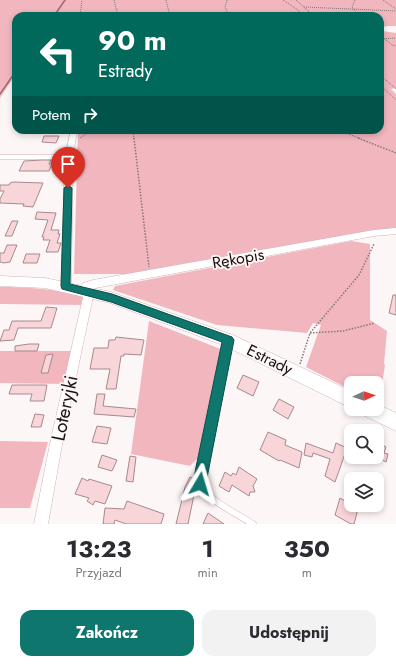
<!DOCTYPE html>
<html lang="pl">
<meta charset="utf-8">
<style>
:root{--surface:#fff;--page:#f2f2f3;--text:#2b2b33;--muted:#7c7c81;--accent:#0f766e}
body{margin:0;font-family:Jost,sans-serif;background:var(--page);color:var(--text);height:100vh;display:flex;flex-direction:column;font-size:15px;white-space:nowrap}
*{box-sizing:border-box;margin:0}
p{font-size:13px;color:var(--muted)}
.icon{flex:none;width:22px;height:22px;fill:none;stroke:currentColor;stroke-width:2;stroke-linecap:round;stroke-linejoin:round}
.map{position:relative;height:524px;overflow:hidden}
.sheet{display:flex;flex-direction:column;background:var(--surface);flex:1}
.sheet>*{flex:none}
.banner{position:absolute;left:12px;top:12px;width:372px;height:122px;border-radius:12px;box-shadow:0 2px 6px #0003;background:#00695c;color:#fff;overflow:hidden}
.needle{width:26px;rotate:87deg}
.fabs{position:absolute;left:344px;top:376px;display:grid;gap:8px}
.fabs a{display:grid;place-items:center;width:40px;height:40px;border-radius:8px;background:var(--surface);box-shadow:0 2px 6px #0003;font-size:20px}
.pin{position:absolute;display:grid;place-items:center;width:34px;height:34px;color:#fff;margin:-41px -17px;border-radius:50% 50% 50% 0;rotate:-45deg;box-shadow:0 0 4px #0007}
.pin .icon{rotate:45deg}
.me{position:absolute;width:44px;margin:-22px;rotate:7deg;stroke-linejoin:round;filter:drop-shadow(0 0 3px #0008)}
.turn{display:flex;align-items:center;gap:14px;height:84px;padding:0 20px;font-size:18px}
.turn .icon{width:52px;height:52px;stroke-width:2.5}
.turn b{display:block;font-size:28px;line-height:34px}
.then{display:flex;align-items:center;height:38px;padding:0 20px;background:#0003;gap:8px;font-size:15px}
.eta{display:flex;justify-content:space-evenly;align-items:center;height:68px;text-align:center}
.eta b{font-size:24px;font-weight:700;line-height:28px}
.button{display:flex;gap:8px;margin-top:auto;padding:8px 20px}
.button a{flex:1;height:46px;border-radius:12px;background:var(--accent);color:#fff;font-size:16px;font-weight:700;line-height:46px;text-align:center}
.button a+a{background:var(--page);color:var(--text)}
.map>svg:first-child{display:block}
.green{fill:#f2b6be}
.lines{fill:none;stroke-linecap:round;stroke-linejoin:round}
.stream{stroke:#a46771;stroke-width:1.5}
.building{fill:#f7d5d9;stroke:#a8898d}
.service-far2-casing{stroke:#d3b2b6;stroke-width:5}
.service-far1-casing{stroke:#d3b2b6;stroke-width:6}
.service-casing{stroke:#d3b2b6;stroke-width:7}
.minor-casing{stroke:#d3b2b6;stroke-width:1}
.secondary-casing{stroke:#d3b2b6;stroke-width:1}
.path-far1{stroke:#817879;stroke-width:1;stroke-dasharray:1 1;stroke-linecap:butt}
.path{stroke:#817879;stroke-width:1.5;stroke-dasharray:1.5 1.5;stroke-linecap:butt}
.service-far2{stroke:#fff;stroke-width:4}
.service-far1{stroke:#fff;stroke-width:5}
.service{stroke:#fff;stroke-width:6}
.minor{fill:#fff;fill-rule:evenodd}
.secondary{fill:#fff;fill-rule:evenodd}
.route{fill:#0f766e;stroke:#0a4d48}
.labels{text-anchor:middle;stroke-width:3.5;stroke-linejoin:round;paint-order:stroke}
.street-label{font-size:16px;fill:#1a0f10;stroke:#fdf6f7}
.near-street-label{font-size:19px;fill:#1a0f10;stroke:#fdf6f7}
</style>
<div class="map">
<svg width="396" height="524" viewBox="0 0 396 524">
<rect width="100%" height="100%" fill="#fdf6f7"/>
<!-- green -->
<g class="green">
<polygon points="0,0 396,0 396,26 387,26 380,28 382,31 396,33 396,88 391,89 396,94 396,227 130,274 74,274 78,130 380,130 380,16 16,16 16,74 0,98"/>
<polygon points="351,241 370,244 370,320 387,331 384,364 385,365 379,405 377,404 377,383 351,383 351,390 306,367 321,325 313,323 307,333 217,325 113,290 115,286"/>
<path d="M0,287C28,287 55,289 83,296L81,305L0,304Z"/>
<polygon points="149,321 223,350 204,443 197,459 190,466 131,454"/>
<polygon points="0,351 72,351 64,384 0,383"/>
<polygon points="0,441 48,442 30,508 0,508"/>
</g>
<g class="lines">
<!-- stream -->
<g class="stream">
<polyline points="54,16 65,0"/>
<polyline points="0,94 16,71"/>
</g>
</g>
<!-- building -->
<g class="building">
<polygon points="44,136 59,136 56,143 42,142"/>
<polygon points="42,160 51,160 49,164 52,164 49,171 19,171 24,161"/>
<polygon points="13,182 43,183 33,207 23,206 24,204 0,203 0,199 4,191 0,191 0,185 9,185 10,183"/>
<polygon points="37,212 56,213 51,230 59,230 58,234 60,234 57,243 61,243 58,252 46,252 50,240 43,240 44,237 42,237 48,220 35,219"/>
<polygon points="12,221 18,221 12,236 5,236"/>
<polygon points="7,245 17,245 10,262 4,263 0,262 0,253 4,253"/>
<polygon points="26,254 40,254 37,263 23,263"/>
<polygon points="393,295 396,295 396,315 389,313"/>
<polygon points="46,307 57,308 51,328 18,328 14,340 0,341 4,330 9,330 12,321 41,321"/>
<polygon points="116,337 144,340 141,355 124,354 124,356 121,356 116,389 106,389 110,369 90,369 94,348 108,348 109,340 115,340"/>
<polygon points="29,344 39,344 37,351 15,351 15,346"/>
<polygon points="53,354 48,373 41,373 46,355"/>
<polygon points="243,375 259,382 253,396 237,388"/>
<polygon points="12,385 47,385 44,401 30,401 32,394 9,394"/>
<polygon points="97,394 105,394 103,406 136,409 134,417 94,414"/>
<polygon points="279,399 294,407 288,419 273,410"/>
<polygon points="35,414 44,415 41,427 31,427"/>
<polygon points="97,426 111,428 107,444 92,442"/>
<polygon points="268,432 286,440 285,445 302,452 299,468 280,460 279,461 260,450"/>
<polygon points="377,442 386,447 384,453 388,454 386,462 377,457"/>
<polygon points="306,443 333,453 336,443 347,448 335,482 325,476 330,459 313,453 312,457 304,455"/>
<polygon points="102,455 117,460 112,471 98,467"/>
<polygon points="130,456 136,457 133,482 126,481"/>
<polygon points="239,467 257,479 253,486 255,492 250,492 249,496 232,485 229,492 219,486 225,472 231,476 233,473 236,475"/>
<polygon points="190,477 196,480 196,485 188,524 176,524 185,487"/>
<polygon points="82,478 88,481 89,479 112,486 105,504 95,501 93,505 87,501 89,498 75,494"/>
<polygon points="340,498 358,509 354,524 351,524 335,515"/>
<polygon points="127,501 164,514 161,524 126,524 115,520 114,524 103,524 105,508 124,509"/>
<polygon points="208,513 224,524 203,524"/>
</g>
<g class="lines">
<!-- service-far2 casing -->
<g class="service-far2-casing">
<polyline id="service-far2" points="0,157 69,157"/>
</g>
<!-- service-far1 casing -->
<g class="service-far1-casing">
<polyline id="service-far1" points="224,364 228,342"/>
</g>
<!-- service casing -->
<g class="service-casing">
<path id="service" d="M224,363L201,472C200,477 199,483 202,487C210,501 239,515 253,524"/>
</g>
<!-- minor casing -->
<g class="minor-casing">
<g id="minor">
<polygon points="71,130 77,130 73,157 71,287 69,290 63,290 61,287 65,157"/>
<polygon points="396,228 396,234 374,236 90,289 94,292 63,439 48,524 34,524 51,439 84,293 79,293 77,290 83,283 93,280 374,230"/>
</g>
</g>
<!-- secondary casing -->
<g class="secondary-casing">
<g id="secondary">
<polygon points="0,276 45,278 111,292 233,335 351,391 351,408 223,345 110,303 45,288 0,286"/>
<polygon points="377,404 396,413 396,431 363,415 361,409 377,409"/>
</g>
</g>
<!-- path-far1 -->
<g class="path-far1">
<polyline points="114,0 118,16"/>
<polyline points="166,0 170,16"/>
<polyline points="227,0 225,7 229,16"/>
<polyline points="283,0 298,10 303,16"/>
<polyline points="296,0 314,16"/>
<polyline points="355,0 352,7 359,16"/>
<polyline points="383,0 396,9"/>
<polyline points="304,7 396,11"/>
<polyline points="80,16 82,0"/>
<polyline points="380,35 392,45 396,46"/>
<polyline points="380,39 396,38"/>
<polyline points="380,75 396,89"/>
<polyline points="380,85 396,100"/>
<polyline points="133,130 134,139"/>
<polyline points="339,130 361,139"/>
<polyline points="80,138 92,130"/>
</g>
<!-- path -->
<g class="path">
<polyline points="134,138 149,267"/>
<polyline points="358,138 396,153"/>
<polyline points="310,333 343,331 375,323"/>
<polyline points="300,364 310,333 359,275 374,244"/>
</g>
<!-- service-far2 -->
<use href="#service-far2" class="service-far2"/>
<!-- service-far1 -->
<use href="#service-far1" class="service-far1"/>
<!-- service -->
<use href="#service" class="service"/>
<!-- minor -->
<use href="#minor" class="minor"/>
<!-- secondary -->
<use href="#secondary" class="secondary"/>
</g>
<!-- route -->
<polygon class="route" points="68,185 72,188 70,284 112,294 232,337 234,340 205,488 200,490 195,488 193,484 196,467 222,342 111,302 62,289 61,286 64,188"/>
<g class="labels">
<!-- street labels -->
<g class="street-label">
<text transform="translate(238 258) rotate(-10)" y="6">Rękopis</text>
<text transform="translate(270 359) rotate(26)" y="6">Estrady</text>
</g>
<!-- near-street labels -->
<g class="near-street-label">
<text transform="translate(64 408) rotate(-78)" y="7">Loteryjki</text>
</g>
</g>
</svg>
<div class="fabs">
<a><svg class="needle" viewBox="-14 -14 28 28"><path d="M0-13l5 13h-10z" fill="#e53935"/><path d="M0 13l5-13h-10z" fill="#7c7c81"/></svg></a>
<a><svg class="icon" aria-label="search" viewBox="0 0 24 24"><circle cx="10" cy="10" r="6"/><path d="M15 15l6 6"/></svg></a>
<a><svg class="icon" aria-label="layers" viewBox="0 0 24 24"><path d="M12 4l9 5-9 5-9-5zM3 14l9 5 9-5"/></svg></a>
</div>
<div class="pin" style="left:68px;top:188px;background:#d93025"><svg class="icon" aria-label="arrive" viewBox="0 0 24 24"><path d="M6 21V4h12l-3 4 3 4H6"/></svg></div>
<svg class="me" style="left:200px;top:484px" viewBox="-20 -20 40 40"><path d="M0-17L14 15 0 8-14 15z" fill="#0f766e" stroke="#fff" stroke-width="4"/></svg>
<div class="banner">
<div class="turn"><svg class="icon" aria-label="left" viewBox="0 0 24 24"><path d="M17 20v-9H6M10 6l-5 5 5 5"/></svg><div><b>90 m</b>Estrady</div></div>
<div class="then">Potem<svg class="icon" aria-label="right" viewBox="0 0 24 24"><path d="M7 20v-9h11M14 6l5 5-5 5"/></svg></div>
</div>
</div>
<section class="sheet">
<div class="eta">
<div><b>13:23</b><p>Przyjazd</p></div>
<div><b>1</b><p>min</p></div>
<div><b>350</b><p>m</p></div>
</div>
<div class="button"><a>Zakończ</a><a>Udostępnij</a></div>
</section>
